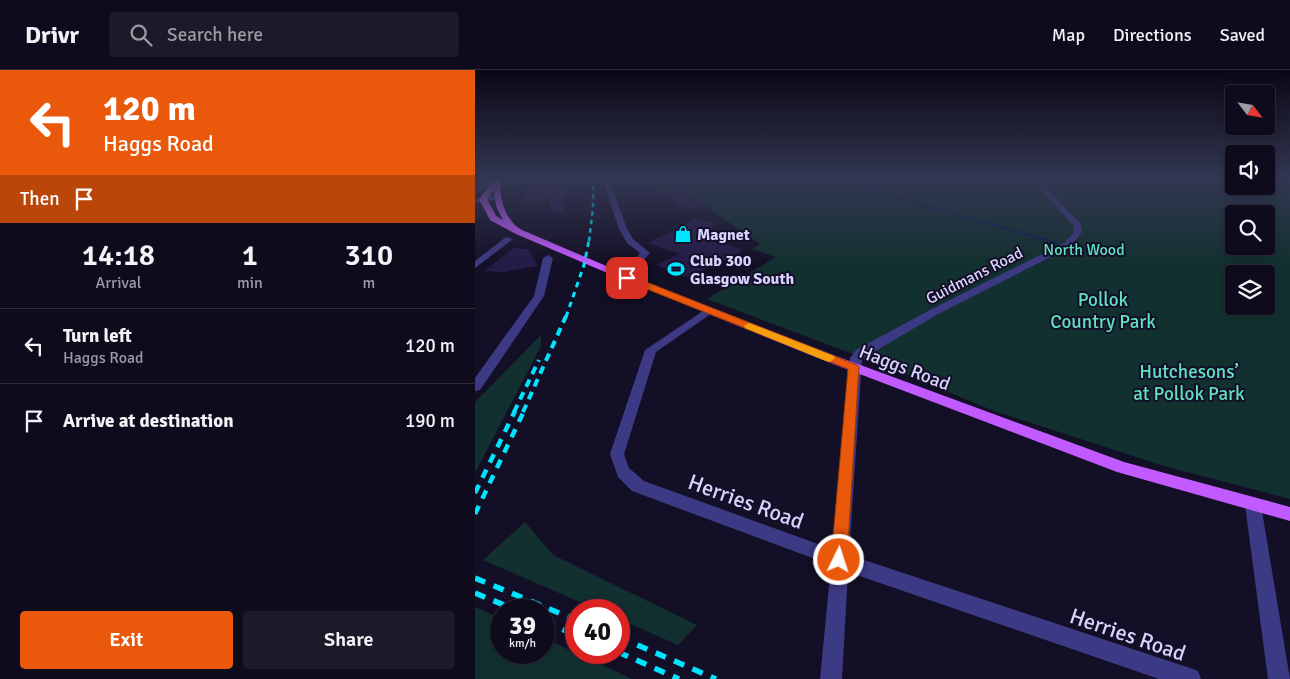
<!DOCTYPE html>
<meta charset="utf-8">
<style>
:root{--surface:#0e0b1c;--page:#1c1929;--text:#f1f3f6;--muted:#9b9ba3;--line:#2e2b3b;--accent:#ea580c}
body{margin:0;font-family:Signika,sans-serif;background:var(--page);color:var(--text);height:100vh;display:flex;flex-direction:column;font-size:19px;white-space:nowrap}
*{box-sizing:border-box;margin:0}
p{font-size:16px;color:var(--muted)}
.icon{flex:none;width:28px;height:28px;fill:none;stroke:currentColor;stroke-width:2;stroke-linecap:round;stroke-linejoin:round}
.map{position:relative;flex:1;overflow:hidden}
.details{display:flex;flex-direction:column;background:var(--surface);width:475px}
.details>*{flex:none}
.hud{background:#ea580c;color:#fff;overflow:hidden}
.needle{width:32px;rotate:121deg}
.fabs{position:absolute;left:750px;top:15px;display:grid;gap:10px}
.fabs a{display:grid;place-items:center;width:50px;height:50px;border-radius:5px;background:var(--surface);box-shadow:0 2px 8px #0003,0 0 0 1px var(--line);font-size:25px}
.speed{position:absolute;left:15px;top:529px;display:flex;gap:10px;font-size:25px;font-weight:700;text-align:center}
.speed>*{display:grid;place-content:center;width:65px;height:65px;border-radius:50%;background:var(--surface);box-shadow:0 2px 8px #0003,0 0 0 1px var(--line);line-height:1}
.speed small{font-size:12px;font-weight:400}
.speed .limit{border:8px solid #d22;background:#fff;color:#111}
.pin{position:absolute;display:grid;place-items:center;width:42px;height:42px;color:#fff;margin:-21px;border-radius:10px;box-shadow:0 2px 8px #0006}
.me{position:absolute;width:55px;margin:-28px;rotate:4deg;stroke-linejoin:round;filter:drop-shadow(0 0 4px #0008)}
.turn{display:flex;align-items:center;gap:18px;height:105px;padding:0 20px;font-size:22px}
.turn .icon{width:65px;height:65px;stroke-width:2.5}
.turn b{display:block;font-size:35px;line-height:42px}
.then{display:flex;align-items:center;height:48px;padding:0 20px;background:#0003;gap:10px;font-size:19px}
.eta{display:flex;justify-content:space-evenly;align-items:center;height:85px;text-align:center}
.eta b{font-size:30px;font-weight:600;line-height:35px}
.action{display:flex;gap:10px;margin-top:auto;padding:10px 20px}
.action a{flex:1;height:58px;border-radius:5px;background:var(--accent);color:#fff;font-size:20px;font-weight:600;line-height:58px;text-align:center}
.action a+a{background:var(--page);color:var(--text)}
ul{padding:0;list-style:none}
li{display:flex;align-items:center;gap:15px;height:75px;padding:0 20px;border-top:1px solid var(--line)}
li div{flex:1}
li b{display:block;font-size:19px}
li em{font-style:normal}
header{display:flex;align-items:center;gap:30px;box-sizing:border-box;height:70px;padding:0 25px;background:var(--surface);border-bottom:1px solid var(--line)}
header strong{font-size:24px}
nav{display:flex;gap:28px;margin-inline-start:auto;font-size:18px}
.search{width:350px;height:45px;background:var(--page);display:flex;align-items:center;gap:12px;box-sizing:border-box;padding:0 18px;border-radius:5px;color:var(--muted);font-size:19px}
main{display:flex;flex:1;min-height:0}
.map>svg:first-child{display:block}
.green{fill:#12302f;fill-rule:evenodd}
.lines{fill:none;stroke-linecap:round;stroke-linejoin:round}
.stream-far1{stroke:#0c2248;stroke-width:2.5}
.stream{stroke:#0c2248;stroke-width:3}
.building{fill:#241b47}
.minor{fill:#3d3a85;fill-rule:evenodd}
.major{fill:#c25bff;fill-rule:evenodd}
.rail-far4{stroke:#00e5ff;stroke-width:2.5;stroke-dasharray:4.5 4;stroke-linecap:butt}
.rail-far3{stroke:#00e5ff;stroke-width:3;stroke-dasharray:5.5 5;stroke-linecap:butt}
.rail-far2{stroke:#00e5ff;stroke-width:4;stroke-dasharray:8 6;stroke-linecap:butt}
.rail-far1{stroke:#00e5ff;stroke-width:4.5;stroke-dasharray:9 8;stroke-linecap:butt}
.rail{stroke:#00e5ff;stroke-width:5.5;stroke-dasharray:11 9;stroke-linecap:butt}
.route{fill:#ea580c;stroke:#983908}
.slow{fill:#f59e0b}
.labels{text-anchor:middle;stroke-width:4;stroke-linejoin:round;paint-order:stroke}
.far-poi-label{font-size:16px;font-weight:bold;fill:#d9d4ff;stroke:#130f26;text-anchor:start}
.far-park-label{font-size:16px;fill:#5fe0c0;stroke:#130f26}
.far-street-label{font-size:16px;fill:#d9d4ff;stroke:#130f26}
.park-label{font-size:19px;fill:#5fe0c0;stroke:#130f26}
.street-label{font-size:19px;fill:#d9d4ff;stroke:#130f26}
.near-street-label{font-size:22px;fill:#d9d4ff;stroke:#130f26}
</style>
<header>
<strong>Drivr</strong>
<div class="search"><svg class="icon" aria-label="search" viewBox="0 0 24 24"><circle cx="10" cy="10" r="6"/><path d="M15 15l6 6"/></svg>Search here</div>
<nav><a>Map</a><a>Directions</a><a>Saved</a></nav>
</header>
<main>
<section class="details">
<div class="hud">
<div class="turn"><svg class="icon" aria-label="left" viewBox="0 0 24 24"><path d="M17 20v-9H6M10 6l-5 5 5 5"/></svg><div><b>120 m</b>Haggs Road</div></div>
<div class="then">Then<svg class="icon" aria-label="arrive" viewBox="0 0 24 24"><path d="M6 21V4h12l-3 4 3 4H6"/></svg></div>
</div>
<div class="eta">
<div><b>14:18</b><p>Arrival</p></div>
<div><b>1</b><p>min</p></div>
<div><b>310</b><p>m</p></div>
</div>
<ul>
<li><svg class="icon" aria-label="left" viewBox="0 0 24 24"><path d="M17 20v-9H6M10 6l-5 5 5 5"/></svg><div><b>Turn left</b><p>Haggs Road</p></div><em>120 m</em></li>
<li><svg class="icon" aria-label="arrive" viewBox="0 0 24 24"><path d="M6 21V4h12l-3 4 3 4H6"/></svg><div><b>Arrive at destination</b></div><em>190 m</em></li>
</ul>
<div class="action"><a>Exit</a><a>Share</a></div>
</section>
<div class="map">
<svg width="815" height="609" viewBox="0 0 815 609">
<rect width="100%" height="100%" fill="#130f26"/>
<!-- green -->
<g class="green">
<path d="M190,110H759V116H791V110H815V429L689,396L519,341L423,301L232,229L301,187L277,179L285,174L206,119L186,123L183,121L197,115ZM759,144H791V176H759ZM759,204H791V236H759Z"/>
<polygon points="66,265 66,276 0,403 0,332"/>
<polygon points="50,452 78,485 222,555 203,575 144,549 144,540 123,540 8,490"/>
<polygon points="0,537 26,549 26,582 69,582 69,568 157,609 0,609"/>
</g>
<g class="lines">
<!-- stream-far1 -->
<polyline class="stream-far1" points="389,110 387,116 397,121 575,171"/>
<!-- stream -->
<polyline class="stream" points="570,170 582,173"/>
</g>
<!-- building -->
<g class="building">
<polygon points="91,110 92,123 89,123 90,141 76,143 76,128 61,132 49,133 51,116"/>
<polygon points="206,119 229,135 212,140 189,123"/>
<polygon points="222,148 242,154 222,165 268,180 240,196 236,195 213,208 181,195 204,184 173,173"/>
<polygon points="39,178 53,179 63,196 29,202 9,201"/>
</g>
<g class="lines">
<!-- minor -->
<g class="minor">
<polygon points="14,110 21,110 0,124 0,119"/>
<polygon points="128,110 134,110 152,159 158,169 175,183 167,192 140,206 137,205 137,201 161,188 165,183 152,173 144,159"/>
<polygon points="557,110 563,110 606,154 607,162 595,177 463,244 387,289 374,485 715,598 723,601 726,609 684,609 373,502 367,609 345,609 356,495 157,421 143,407 135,384 170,280 231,239 235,238 240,241 181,282 149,384 154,398 169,411 357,479 375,288 381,280 455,240 589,173 598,164 599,156"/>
<polygon points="22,125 25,125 25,129 0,133 0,129"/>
<polygon points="31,167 38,169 0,198 0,191"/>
<polygon points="73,185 78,188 69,226 5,320 0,321 0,308 59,226 68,188"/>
<polygon points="778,428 784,430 786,435 815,609 793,609 770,435 772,430"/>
</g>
<!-- major -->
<path class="major" d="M19,110H26C23,127 31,152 47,160L143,201L361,286L649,392L815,437V451L642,402L353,292L137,205L41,164L15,150L4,129ZM19,120L21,136L28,150L21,146L12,129Z"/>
<!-- rail-far4 -->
<polyline class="rail-far4" points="114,171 118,138 118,110"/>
<!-- rail-far3 -->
<polyline class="rail-far3" points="91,247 109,195 114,170"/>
<!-- rail-far2 -->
<g class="rail-far2">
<polyline points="39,342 64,290"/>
<polyline points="48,342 91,246"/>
</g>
<!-- rail-far1 -->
<g class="rail-far1">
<polyline points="0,423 40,341"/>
<polyline points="0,444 49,341"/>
</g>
<!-- rail -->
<g class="rail">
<polyline points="0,508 101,550"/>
<polyline points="0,523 41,540"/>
<polyline points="69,552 101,565"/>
<polyline points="144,567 241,609"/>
<polyline points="143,582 204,609"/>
</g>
</g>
<!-- sky -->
<linearGradient id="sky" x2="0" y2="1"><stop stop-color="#0a0815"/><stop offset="0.56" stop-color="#333752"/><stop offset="1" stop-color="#333752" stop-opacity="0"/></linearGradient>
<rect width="815" height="195" fill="url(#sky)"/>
<!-- route -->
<polygon class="route" points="149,206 156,206 382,295 384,297 372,490 370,495 364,497 359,495 356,490 373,299 149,210"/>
<!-- slow -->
<polygon class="slow" points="274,253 359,286 360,288 355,292 351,291 270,258 269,256"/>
<!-- icons -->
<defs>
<g id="shop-bare" transform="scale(1.35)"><path d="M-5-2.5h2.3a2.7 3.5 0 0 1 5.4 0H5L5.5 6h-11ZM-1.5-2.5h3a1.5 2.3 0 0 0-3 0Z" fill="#00e5ff" stroke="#130f26" stroke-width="2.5" paint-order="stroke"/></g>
<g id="stadium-bare" transform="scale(1.35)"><path d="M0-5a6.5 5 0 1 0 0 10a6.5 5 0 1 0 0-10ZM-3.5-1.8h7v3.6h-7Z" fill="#00e5ff" stroke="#130f26" stroke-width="2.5" paint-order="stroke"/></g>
</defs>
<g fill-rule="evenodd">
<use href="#shop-bare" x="208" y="164"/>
<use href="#stadium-bare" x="201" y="199"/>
</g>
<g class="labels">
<!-- far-poi labels -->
<g class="far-poi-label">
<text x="222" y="170">Magnet</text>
<text x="215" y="196">Club 300<tspan x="215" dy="18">Glasgow South</tspan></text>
</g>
<!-- far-park labels -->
<g class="far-park-label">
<text x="609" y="185">North Wood</text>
</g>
<!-- far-street labels -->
<g class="far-street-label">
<text transform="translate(499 205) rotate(-27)" y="6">Guidmans Road</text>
</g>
<!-- park labels -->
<g class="park-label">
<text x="628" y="236">Pollok<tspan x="628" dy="22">Country Park</tspan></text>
<text x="714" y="308">Hutchesons’<tspan x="714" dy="22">at Pollok Park</tspan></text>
</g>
<!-- street labels -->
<g class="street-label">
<text transform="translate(430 297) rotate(21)" y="7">Haggs Road</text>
</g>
<!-- near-street labels -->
<g class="near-street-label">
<text transform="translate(271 431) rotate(20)" y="8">Herries Road</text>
<text transform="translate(653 564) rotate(19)" y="8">Herries Road</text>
</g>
</g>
</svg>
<div class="fabs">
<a><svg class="needle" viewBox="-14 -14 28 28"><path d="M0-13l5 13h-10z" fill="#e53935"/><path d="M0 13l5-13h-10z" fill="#9b9ba3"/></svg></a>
<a><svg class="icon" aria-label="sound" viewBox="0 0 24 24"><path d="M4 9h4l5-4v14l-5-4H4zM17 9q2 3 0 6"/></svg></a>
<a><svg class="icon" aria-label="search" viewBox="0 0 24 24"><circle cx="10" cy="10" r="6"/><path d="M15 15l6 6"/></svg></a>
<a><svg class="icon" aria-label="layers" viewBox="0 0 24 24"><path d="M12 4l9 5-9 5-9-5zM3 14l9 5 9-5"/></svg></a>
</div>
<div class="speed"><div>39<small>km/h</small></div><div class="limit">40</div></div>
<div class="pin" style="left:152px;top:208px;background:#d93025"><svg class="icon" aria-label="arrive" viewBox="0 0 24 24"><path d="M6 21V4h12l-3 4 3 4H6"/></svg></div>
<svg class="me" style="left:364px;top:490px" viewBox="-20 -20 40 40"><circle r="17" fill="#ea580c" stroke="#fff" stroke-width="3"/><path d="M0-11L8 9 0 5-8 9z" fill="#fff"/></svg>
</div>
</main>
